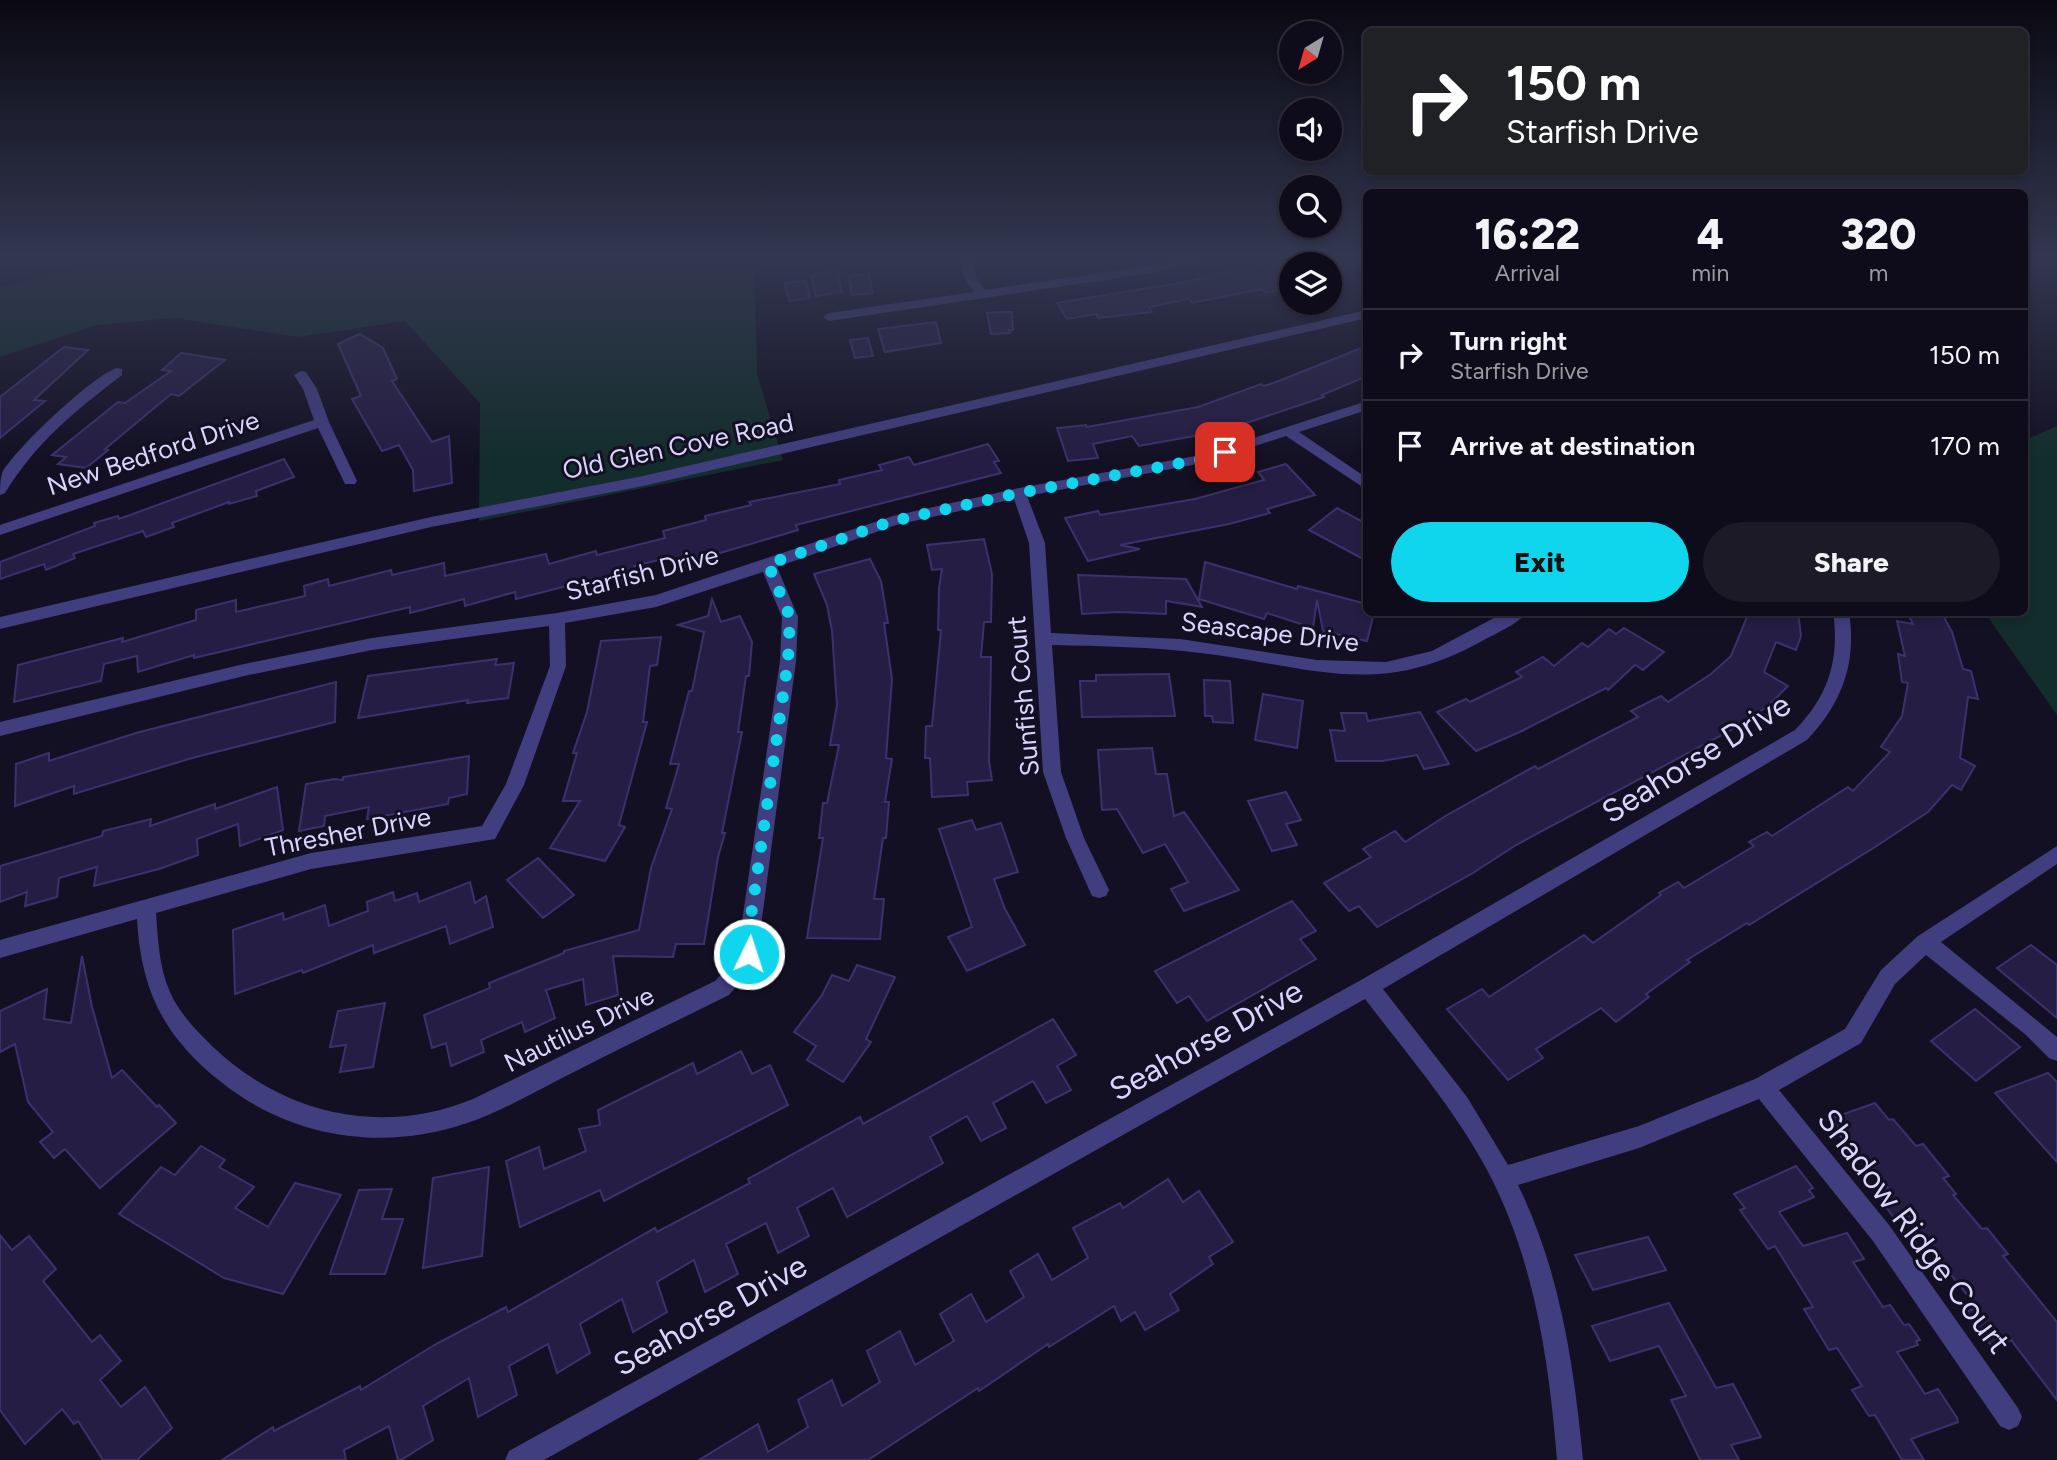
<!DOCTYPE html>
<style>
:root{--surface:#0e0c1a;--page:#1c1a27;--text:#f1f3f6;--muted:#9b9ba2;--line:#2e2c39;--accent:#10d6ed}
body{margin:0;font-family:Figtree,sans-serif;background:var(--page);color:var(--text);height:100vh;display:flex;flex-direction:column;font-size:26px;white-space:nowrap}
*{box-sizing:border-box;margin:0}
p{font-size:23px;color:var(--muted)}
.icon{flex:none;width:38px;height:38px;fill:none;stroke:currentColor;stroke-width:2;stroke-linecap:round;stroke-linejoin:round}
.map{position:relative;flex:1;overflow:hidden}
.drawer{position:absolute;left:1363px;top:189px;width:665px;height:427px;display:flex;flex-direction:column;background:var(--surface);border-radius:10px;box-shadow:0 4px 10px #0003,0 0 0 2px var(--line)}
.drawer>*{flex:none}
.hud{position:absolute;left:1363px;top:28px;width:665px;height:147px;border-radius:10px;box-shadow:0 4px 10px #0003,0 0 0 2px var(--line);background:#202124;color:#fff;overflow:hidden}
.needle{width:46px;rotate:217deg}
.fabs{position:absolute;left:1279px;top:21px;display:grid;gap:14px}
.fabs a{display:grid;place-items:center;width:63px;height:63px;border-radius:50%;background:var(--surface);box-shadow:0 4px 10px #0003,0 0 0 2px var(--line);font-size:35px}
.pin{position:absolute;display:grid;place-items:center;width:60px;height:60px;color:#fff;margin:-30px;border-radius:14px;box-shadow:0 4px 10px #0006}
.me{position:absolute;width:77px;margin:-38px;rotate:4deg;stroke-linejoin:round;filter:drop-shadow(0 0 5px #0008)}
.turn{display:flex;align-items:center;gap:24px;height:147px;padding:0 28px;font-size:32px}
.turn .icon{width:91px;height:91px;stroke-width:2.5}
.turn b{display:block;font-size:49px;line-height:60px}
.eta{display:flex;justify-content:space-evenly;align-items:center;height:119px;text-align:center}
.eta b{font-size:42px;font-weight:800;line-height:49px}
.action{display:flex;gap:14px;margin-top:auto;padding:14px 28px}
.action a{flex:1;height:80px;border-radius:42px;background:var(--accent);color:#111;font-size:28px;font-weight:800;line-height:80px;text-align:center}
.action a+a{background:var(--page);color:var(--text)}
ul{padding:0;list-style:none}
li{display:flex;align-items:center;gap:21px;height:91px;padding:0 28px;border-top:2px solid var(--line)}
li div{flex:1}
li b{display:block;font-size:26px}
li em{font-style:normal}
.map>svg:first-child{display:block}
.green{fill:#132d2c}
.building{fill:#251d43;stroke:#3d316d;stroke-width:2}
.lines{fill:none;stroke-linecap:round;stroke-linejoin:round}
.street{fill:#413e7f;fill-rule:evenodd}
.route{stroke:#10d6ed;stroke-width:12;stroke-dasharray:0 21.6}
.labels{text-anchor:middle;stroke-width:6;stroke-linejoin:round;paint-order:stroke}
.street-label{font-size:26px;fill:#dad5fc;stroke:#131023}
.near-street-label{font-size:32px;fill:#dad5fc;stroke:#131023}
</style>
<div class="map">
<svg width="2057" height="1460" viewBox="0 0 2057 1460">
<rect width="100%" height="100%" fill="#131023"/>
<!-- green -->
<g class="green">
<polygon points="142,256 754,256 757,374 783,460 479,521 480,403 405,321 298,337 175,318 96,325 0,357 0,287"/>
<polygon points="2057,426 2057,715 1985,613 2025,612 2025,440"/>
</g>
<!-- building -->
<g class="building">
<polygon points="1292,257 1292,286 1266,293 1261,289 1192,303 1189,299 1149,307 1152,312 1098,318 1096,314 1067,319 1057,303 1185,282"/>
<polygon points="837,271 842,292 816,296 811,275"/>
<polygon points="869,274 873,293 852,295 849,276"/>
<polygon points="806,281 810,298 789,301 785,283"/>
<polygon points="1004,312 1012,312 1013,330 1009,330 1010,333 991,334 987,313"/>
<polygon points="936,322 941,343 885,352 878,329"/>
<polygon points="360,334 383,348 397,379 392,381 432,442 449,436 452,483 414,491 413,470 399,445 382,451 352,399 361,396 338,344"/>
<polygon points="868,338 873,356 855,358 850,340"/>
<polygon points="64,347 88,350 34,400 45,401 0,438 0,397"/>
<polygon points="1359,349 1367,355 1367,376 1322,395 1324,397 1222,431 1139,446 1132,436 1093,444 1098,458 1068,461 1057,428 1086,425 1087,427 1198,407 1261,384 1264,386 1279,381"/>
<polygon points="181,353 225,360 179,396 171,394 105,449 108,450 86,468 58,464 66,457 52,455 118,402 125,403 171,371 162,370"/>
<polygon points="988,444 999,461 994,462 1001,473 796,525 798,530 710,556 711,560 675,569 671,557 634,566 638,578 616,584 614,579 569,592 567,586 516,599 515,592 465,606 464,599 410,613 410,607 194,658 194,655 138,672 137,656 104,664 101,681 14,702 18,665 123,638 122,642 196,620 196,610 236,600 236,612 305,596 304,586 328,579 329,586 391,570 392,575 444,563 445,576 546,554 549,564 596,551 597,555 665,538 663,531 706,520 705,516 751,505 749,502 840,484 839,480 882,470 879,465 909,457 914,465"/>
<polygon points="284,459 294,477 256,491 257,496 229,504 229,502 172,523 174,527 146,537 143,531 73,554 75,558 46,570 44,564 0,579 0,562 95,526 94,523 118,516 119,519"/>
<polygon points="1286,464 1315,495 1267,509 1270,513 1229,524 1120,545 1140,549 1088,561 1065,518 1098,511 1100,515 1195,499 1264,480 1258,472"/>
<polygon points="1337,508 1367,524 1367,561 1309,530"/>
<polygon points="984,539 992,574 991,622 984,622 981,657 991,657 989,761 992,780 967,782 968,795 932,797 930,758 925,758 926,726 932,726 941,630 938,630 939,588 942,569 932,570 927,545"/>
<polygon points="870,559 881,581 888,623 884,623 892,679 886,758 892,759 885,802 889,802 886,838 883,838 874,899 884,899 880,939 807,938 823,838 819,838 823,803 827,803 839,745 830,745 837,705 832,631 827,605 814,574"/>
<polygon points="1205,562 1297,589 1298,586 1367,604 1367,612 1374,612 1367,641 1323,631 1317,600 1313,628 1267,613 1264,619 1199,599"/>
<polygon points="1078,575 1186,579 1202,607 1166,601 1166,614 1119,612 1082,614"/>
<polygon points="712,599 721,622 740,616 752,642 749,676 746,676 738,732 742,732 722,833 725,833 718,857 704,944 676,944 673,957 613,956 618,995 586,1005 583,979 546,990 555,1018 525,1032 522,1022 481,1040 484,1052 451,1066 446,1043 432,1048 424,1015 490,988 489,983 564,953 564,951 639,930 651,868 672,809 666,808 679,764 670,764 689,691 692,691 704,632 678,625 708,616"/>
<polygon points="1749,612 1798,612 1801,636 1796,650 1776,642 1764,672 1788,686 1768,706 1735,728 1516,845 1473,873 1377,927 1359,906 1349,911 1324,883 1371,857 1363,849 1395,831 1405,842 1447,815 1535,766 1538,769 1638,717 1631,711 1661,696 1668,702 1711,674 1731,656"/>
<polygon points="1907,612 1941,612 1952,632 1963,669 1971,671 1978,699 1968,697 1960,758 1975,766 1961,790 1952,785 1928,812 1875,847 1749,925 1747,923 1687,960 1690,962 1646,994 1649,997 1616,1022 1601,1008 1536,1049 1543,1058 1508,1080 1447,1009 1482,989 1489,997 1584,935 1593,943 1661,895 1659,893 1678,882 1684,888 1754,846 1749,842 1767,832 1772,836 1848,787 1853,791 1890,752 1881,747 1902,716 1908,683 1902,682 1898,654 1905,656 1897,621 1913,624"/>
<polygon points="1624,628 1664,652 1643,670 1635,665 1608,690 1606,688 1522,731 1476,751 1437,712 1466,699 1470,702 1522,677 1516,672 1543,657 1554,666 1582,643 1588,647 1609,629 1616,634"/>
<polygon points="661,637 657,665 650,666 643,722 647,722 619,825 625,827 605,861 550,848 580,801 563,801 577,753 573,753 587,712 601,641"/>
<polygon points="497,659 495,665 514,663 508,698 467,703 468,700 358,718 368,676"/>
<polygon points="1169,674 1175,716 1082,717 1080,681 1096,681 1096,675"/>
<polygon points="1204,680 1230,681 1233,723 1213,722 1212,716 1205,716"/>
<polygon points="336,682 335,722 192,758 74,794 74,786 15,806 16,764 49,753 49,761 136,733"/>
<polygon points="1263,694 1303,701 1297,748 1255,740"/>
<polygon points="1420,712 1449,764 1424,769 1417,755 1382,761 1336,761 1330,730 1345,731 1341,713 1366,713 1368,721"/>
<polygon points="1152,748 1156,774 1167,774 1174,816 1184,812 1239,890 1184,911 1171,889 1188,882 1165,844 1143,853 1117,809 1102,810 1098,750"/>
<polygon points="469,756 467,794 449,798 448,804 367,819 369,807 325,816 324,826 299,831 306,784 334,779 343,780 343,777"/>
<polygon points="277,787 283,830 240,846 238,824 197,839 198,855 159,869 94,886 97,867 59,878 57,897 25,906 27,892 0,902 0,866 102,836 103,831 151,819 150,826 215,804 215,809"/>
<polygon points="1286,792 1301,820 1286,824 1297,845 1272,851 1248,801"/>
<polygon points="972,820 976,830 1001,823 1018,872 994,879 1005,909 1025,945 967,971 948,937 972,927 939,829"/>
<polygon points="538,858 574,895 543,918 507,880"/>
<polygon points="470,882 475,903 486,896 493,927 450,944 446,926 374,953 373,945 303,973 302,970 235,994 233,930 283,913 284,920 325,905 329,926 368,911 367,902 393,892 395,901 417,893 419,902"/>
<polygon points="1292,901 1316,931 1300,939 1316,959 1207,1021 1189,996 1177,1003 1155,971"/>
<polygon points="2031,945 2057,965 2057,1018 1997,968"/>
<polygon points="82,956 92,1007 112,1078 122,1070 157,1107 159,1105 176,1123 100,1188 65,1149 54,1158 40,1142 53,1132 28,1102 15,1044 0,1052 0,1011 47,989 44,1019 71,1023"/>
<polygon points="857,965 895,977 866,1039 871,1042 843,1082 807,1060 816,1046 794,1032 822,995 832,975 849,981"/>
<polygon points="385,1003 373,1067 340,1072 346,1045 330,1047 338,1011"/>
<polygon points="1975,1009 2020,1047 1976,1081 1931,1041"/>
<polygon points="1053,1019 1076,1055 1057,1066 1071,1090 1046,1103 1033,1081 993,1103 1006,1128 981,1141 967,1116 930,1137 943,1163 847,1217 833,1188 797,1208 809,1236 778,1253 766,1223 726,1244 738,1274 705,1292 694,1260 657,1282 667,1312 633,1332 622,1299 580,1324 590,1353 557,1373 548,1344 509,1366 517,1395 478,1417 469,1378 423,1406 433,1440 401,1460 398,1460 389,1426 344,1450 346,1460 222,1460 273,1427 274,1431 360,1386 361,1390 436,1344 506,1307 508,1312 655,1228 657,1232 750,1183 748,1179 860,1117 863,1124"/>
<polygon points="741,1051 752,1074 770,1065 788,1105 604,1201 600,1190 520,1227 506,1161 539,1147 544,1169 586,1151 579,1129 600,1125 598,1110 693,1063 697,1074"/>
<polygon points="2048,1073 2057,1082 2057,1162 1995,1093"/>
<polygon points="1875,1103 1889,1120 1893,1119 1916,1146 1923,1144 1949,1176 1943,1178 1956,1194 1953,1195 1982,1229 1987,1228 2008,1254 2003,1256 2057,1322 2057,1400 2011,1340 1993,1348 1966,1312 1977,1307 1903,1215 1895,1219 1882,1202 1892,1198 1885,1190 1888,1188 1849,1141 1845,1142 1827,1120"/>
<polygon points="201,1146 225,1160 219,1167 254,1187 235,1208 268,1227 295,1183 341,1195 283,1294 224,1278 119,1214 161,1167 175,1175"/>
<polygon points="1796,1166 1813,1188 1809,1190 1814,1197 1779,1212 1803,1246 1847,1233 1864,1259 1853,1262 1883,1307 1890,1305 1904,1325 1909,1324 1920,1340 1916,1341 1918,1345 1897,1352 1925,1394 1938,1389 1957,1418 1958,1422 1911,1439 1924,1460 1902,1460 1875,1415 1869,1416 1852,1390 1862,1386 1837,1348 1829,1350 1804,1309 1813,1307 1775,1246 1768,1249 1740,1210 1745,1208 1734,1194"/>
<polygon points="489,1167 482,1256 423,1268 433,1178"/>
<polygon points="1168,1179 1183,1202 1199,1191 1233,1242 1209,1257 1213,1264 1170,1294 1179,1310 1145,1330 1135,1312 1121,1321 1114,1306 1049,1347 1048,1344 979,1391 978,1388 868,1460 699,1460 758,1424 768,1452 808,1427 798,1400 832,1380 842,1406 880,1382 867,1351 900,1331 915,1365 954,1341 940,1314 971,1294 986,1322 1024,1297 1010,1271 1038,1254 1052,1280 1088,1258 1073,1228 1120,1203 1123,1208"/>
<polygon points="392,1189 382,1219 403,1219 385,1274 330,1274 359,1190"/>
<polygon points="0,1235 12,1250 29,1236 56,1269 43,1281 92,1342 100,1335 121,1361 100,1380 121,1407 145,1387 172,1428 137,1460 103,1460 78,1421 74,1424 62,1409 25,1444 0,1410"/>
<polygon points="1648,1237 1666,1270 1593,1290 1575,1255"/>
<polygon points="1669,1303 1716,1388 1733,1384 1761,1437 1731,1445 1739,1460 1700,1460 1671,1400 1686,1396 1659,1346 1610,1361 1592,1326"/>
</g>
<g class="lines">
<!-- street -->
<g class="street">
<polygon points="961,256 971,256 976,277 985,290 1152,265 1200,256 1220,256 1152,273 829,321 823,317 829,313 974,292 964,277"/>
<polygon points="1367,310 1367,318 643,486 431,527 0,629 0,617 431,517 643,476"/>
<path d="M117,368L122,369V375C73,413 38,440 5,493L0,495C0,488 0,480 2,473C14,450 93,375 117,368Z"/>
<polygon points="301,371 306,372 317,389 329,422 357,481 355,484 345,484 318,428 0,535 0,525 314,420 303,389 294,375"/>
<path d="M1367,401V410L1299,432L1367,478V490L1286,436L1203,463L1027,496L1045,543L1051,633L1180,639L1317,660L1386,662L1432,651L1505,612H1527C1517,625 1496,633 1482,641C1377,700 1310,666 1201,653C1152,647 1102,646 1052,645L1061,772L1084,838L1109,890L1106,896L1099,898L1092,896L1066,838L1043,772L1029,543L1014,499L896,525L777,567L798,617L796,661L758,949L747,974L729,995C677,1021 624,1046 572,1073C538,1090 503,1111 467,1123C383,1152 291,1138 221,1082C164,1037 141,991 137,919L0,958V940L311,853L482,826L506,784L550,666L549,626L372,650L244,676L0,736V722L244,664L372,638L557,613L656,595L893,516L1019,488L1201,455ZM763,572L782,617L780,661L738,949L733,961L715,981L473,1099C381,1137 283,1114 212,1046C196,1030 179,1013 170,992C159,968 158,939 156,913L311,869L495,839L524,785L566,666L565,623L656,607Z"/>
<path d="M1833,612H1849C1857,663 1842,703 1807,740L1383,989L1467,1097L1508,1165L1639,1126L1755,1079L1845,1029L1881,970L1918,936L2057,846V864L1941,942L2057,1037V1061L2049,1058L2026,1035L1926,955L1895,984L1861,1043L1779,1090L1889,1225L2018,1408L2022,1417L2018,1426L2009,1430L2000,1426L1873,1241L1759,1099L1639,1148L1518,1185C1560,1270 1574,1366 1583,1460H1557C1549,1360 1534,1257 1486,1168C1453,1107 1407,1054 1365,999L544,1460H505L509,1451L1361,980L1795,730C1828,696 1840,660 1833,612Z"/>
</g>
</g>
<!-- sky -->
<linearGradient id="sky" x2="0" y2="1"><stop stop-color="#0a0913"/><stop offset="0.56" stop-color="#333750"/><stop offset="1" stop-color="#333750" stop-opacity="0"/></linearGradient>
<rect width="2057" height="460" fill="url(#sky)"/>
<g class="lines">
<!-- route -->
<polyline class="route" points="749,954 749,930 788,661 790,617 768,564 893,521 1019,493 1203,459 1225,452"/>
</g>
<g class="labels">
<!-- street labels -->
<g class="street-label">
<text transform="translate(678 446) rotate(-12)" y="9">Old Glen Cove Road</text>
<text transform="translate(153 453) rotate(-18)" y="9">New Bedford Drive</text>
<text transform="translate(642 573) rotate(-14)" y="9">Starfish Drive</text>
<text transform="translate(1270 632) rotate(7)" y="9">Seascape Drive</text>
<text transform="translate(1023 696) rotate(-95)" y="9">Sunfish Court</text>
<text transform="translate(348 832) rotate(-11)" y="9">Thresher Drive</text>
<text transform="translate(579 1029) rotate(-26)" y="9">Nautilus Drive</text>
</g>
<!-- near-street labels -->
<g class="near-street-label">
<text transform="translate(1696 758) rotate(-32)" y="11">Seahorse Drive</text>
<text transform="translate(1206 1040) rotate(-29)" y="11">Seahorse Drive</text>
<text transform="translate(1914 1231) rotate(53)" y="11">Shadow Ridge Court</text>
<text transform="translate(710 1315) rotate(-29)" y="11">Seahorse Drive</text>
</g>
</g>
</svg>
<div class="fabs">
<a><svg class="needle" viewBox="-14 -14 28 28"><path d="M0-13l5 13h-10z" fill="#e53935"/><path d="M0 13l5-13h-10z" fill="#9b9ba2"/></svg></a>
<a><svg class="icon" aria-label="sound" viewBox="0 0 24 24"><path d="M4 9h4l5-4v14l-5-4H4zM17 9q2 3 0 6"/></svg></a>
<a><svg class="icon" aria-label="search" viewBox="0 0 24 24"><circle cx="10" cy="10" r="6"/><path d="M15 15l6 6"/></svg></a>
<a><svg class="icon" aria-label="layers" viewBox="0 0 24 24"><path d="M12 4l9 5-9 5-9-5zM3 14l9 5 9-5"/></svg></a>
</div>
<div class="pin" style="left:1225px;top:452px;background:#d93025"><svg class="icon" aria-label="arrive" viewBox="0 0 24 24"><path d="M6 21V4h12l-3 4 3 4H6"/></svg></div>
<svg class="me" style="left:749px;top:954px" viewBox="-20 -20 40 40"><circle r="17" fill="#10d6ed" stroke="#fff" stroke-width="3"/><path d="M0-11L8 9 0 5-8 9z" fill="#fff"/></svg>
<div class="hud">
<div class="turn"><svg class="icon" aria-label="right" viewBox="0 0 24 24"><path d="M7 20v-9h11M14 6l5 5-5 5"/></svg><div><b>150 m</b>Starfish Drive</div></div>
</div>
<section class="drawer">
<div class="eta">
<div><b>16:22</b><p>Arrival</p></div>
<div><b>4</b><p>min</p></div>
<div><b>320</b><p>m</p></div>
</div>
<ul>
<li><svg class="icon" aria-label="right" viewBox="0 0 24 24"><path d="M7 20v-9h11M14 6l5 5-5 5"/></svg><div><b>Turn right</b><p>Starfish Drive</p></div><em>150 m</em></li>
<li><svg class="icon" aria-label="arrive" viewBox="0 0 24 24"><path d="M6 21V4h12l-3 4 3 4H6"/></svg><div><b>Arrive at destination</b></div><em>170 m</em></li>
</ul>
<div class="action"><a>Exit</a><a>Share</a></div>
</section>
</div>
